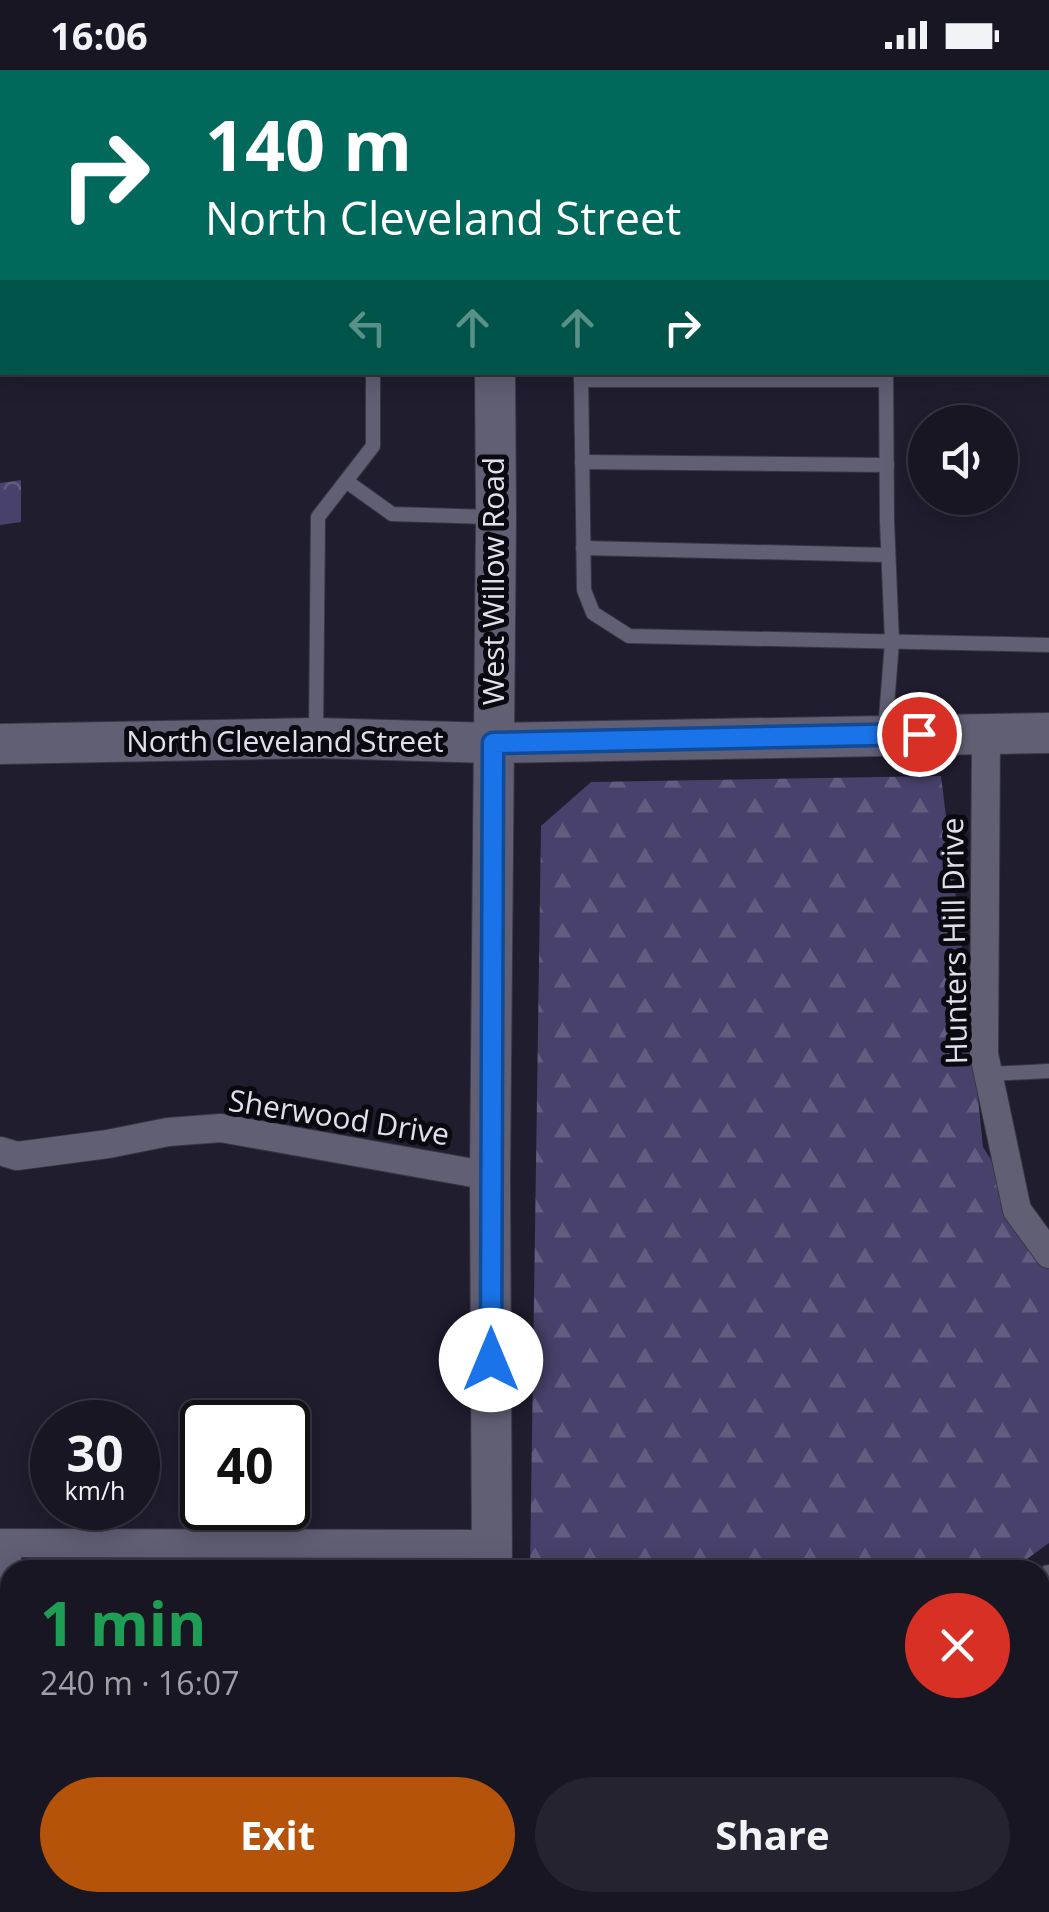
<!DOCTYPE html>
<meta charset="utf-8">
<style>
:root{--surface:#181623;--page:#252330;--text:#f1f3f6;--muted:#9f9fa6;--line:#363541;--accent:#b45309}
body{margin:0;font-family:"Open Sans",sans-serif;background:var(--page);color:var(--text);height:100vh;display:flex;flex-direction:column;font-size:38px;white-space:nowrap}
*{box-sizing:border-box;margin:0}
p{font-size:32px;color:var(--muted)}
.icon{flex:none;width:55px;height:55px;fill:none;stroke:currentColor;stroke-width:2;stroke-linecap:round;stroke-linejoin:round}
.map{position:relative;flex:1;overflow:hidden}
.drawer{position:absolute;left:0px;top:1490px;width:1050px;height:352px;display:flex;flex-direction:column;background:var(--surface);border-radius:30px 30px 0 0;box-shadow:0 5px 25px #0003,0 0 0 2px var(--line)}
.drawer>*{flex:none}
.banner{position:absolute;left:0px;top:0px;width:1050px;height:305px;box-shadow:0 5px 25px #0003,0 0 0 2px var(--line);background:#00695c;color:#fff;overflow:hidden}
.controls{position:absolute;left:908px;top:335px;display:grid;gap:20px}
.controls a{display:grid;place-items:center;width:110px;height:110px;border-radius:50%;background:var(--surface);box-shadow:0 5px 25px #0003,0 0 0 2px var(--line);font-size:50px}
.speed{position:absolute;left:30px;top:1330px;display:flex;gap:20px;font-size:50px;font-weight:700;text-align:center}
.speed>*{display:grid;place-content:center;width:130px;height:130px;border-radius:50%;background:var(--surface);box-shadow:0 5px 25px #0003,0 0 0 2px var(--line);line-height:1}
.speed small{font-size:25px;font-weight:400}
.speed .limit{border:5px solid #111;border-radius:15px;background:#fff;color:#111}
.pin{position:absolute;display:grid;place-items:center;width:85px;height:85px;color:#fff;margin:-42px;border:5px solid #fff;border-radius:50%;box-shadow:0 2px 10px #0007}
.me{position:absolute;width:110px;margin:-55px;rotate:0deg;stroke-linejoin:round;filter:drop-shadow(0 0 8px #0008)}
.turn{display:flex;align-items:center;gap:35px;height:210px;padding:0 40px;font-size:45px}
.turn .icon{width:130px;height:130px;stroke-width:2.5}
.turn b{display:block;font-size:70px;line-height:85px}
.lanes{display:flex;align-items:center;height:95px;padding:0 40px;background:#0003;justify-content:center;gap:50px;direction:ltr}
.lanes .off{opacity:.35}
.round{display:grid;place-items:center;flex:none;width:105px;height:105px;border-radius:52px;background:var(--page)}
.overview{display:flex;align-items:center;justify-content:space-between;height:170px;padding:0 40px}
h1{font-size:60px;font-weight:700;line-height:75px;color:#1e9e55}
.cta{display:flex;gap:20px;margin-top:auto;padding:20px 40px}
.cta a{flex:1;height:115px;border-radius:60px;background:var(--accent);color:#fff;font-size:40px;font-weight:700;line-height:115px;text-align:center}
.cta a+a{background:var(--page);color:var(--text)}
.status{display:flex;justify-content:space-between;align-items:center;height:70px;padding:0 50px;background:var(--surface);direction:ltr}
.status svg{height:28px;fill:currentColor}
.map>svg:first-child{display:block}
.forest{fill:url(#forest-firs)}
.park{fill:url(#park-crowns)}
.lines{fill:none;stroke-linecap:round;stroke-linejoin:round}
.lane-casing{stroke:#393746;stroke-width:16}
.street-casing{stroke:#393746;stroke-width:30}
.secondary-casing{stroke:#393746;stroke-width:42}
.lane{stroke:#615f74;stroke-width:14}
.street{stroke:#615f74;stroke-width:28}
.secondary{stroke:#615f74;stroke-width:40}
.route-casing{stroke:#114b97;stroke-width:25}
.route{stroke:#1a73e8;stroke-width:18}
.labels{text-anchor:middle;stroke-width:10;stroke-linejoin:round;paint-order:stroke}
.street-label{font-size:30px;fill:#e0dfeb;stroke:#0a0910}
</style>
<div class="status"><b>16:06</b><svg viewBox="0 0 49 12"><path d="M0 12V9h3v3zM5 12V6h3v6zM10 12V3h3v9zM15 12V0h3v12zM26 1h20v11H26zM47 4h2v5h-2z"/></svg></div>
<div class="map">
<svg width="1049" height="1842" viewBox="0 0 1049 1842">
<defs>
<pattern id="forest-firs" width="22" height="20" patternUnits="userSpaceOnUse" patternTransform="scale(2.5)"><rect width="22" height="20" fill="#48416b"/><path d="M5 1l3.5 6h-7zM16 11l3.5 6h-7z" fill="#625c80"/></pattern>
<pattern id="park-crowns" width="20" height="18" patternUnits="userSpaceOnUse" patternTransform="scale(2.5)"><rect width="20" height="18" fill="#48416b"/><path d="M2 6a3 3 0 1 1 6 0M12 15a3 3 0 1 1 6 0" fill="none" stroke="#625c80"/></pattern>
</defs>
<rect width="100%" height="100%" fill="#201d2f"/>
<!-- forest -->
<polygon class="forest" points="941,706 965,900 983,1077 1049,1182 1049,1473 1012,1500 530,1500 541,756 591,712"/>
<!-- park -->
<polygon class="park" points="21,410 21,452 0,455 0,413"/>
<g class="lines">
<!-- lane casing -->
<g class="lane-casing">
<g id="lane">
<polyline points="349,0 350,2"/>
<polyline points="578,0 578,2"/>
<polyline points="971,2 971,0"/>
<polyline points="581,302 584,520 593,543 629,566 1049,575"/>
<polyline points="581,310 886,310"/>
<polyline points="582,392 887,395"/>
<polyline points="346,411 392,444 490,447"/>
<polyline points="583,478 888,485"/>
<polyline points="885,661 892,572 887,451 886,302"/>
<polyline points="316,662 318,447 373,376 373,302"/>
<polyline points="989,1004 1049,1001"/>
</g>
</g>
<!-- street casing -->
<g class="street-casing">
<g id="street">
<polyline points="0,258 2,258"/>
<polyline points="986,664 984,984 1017,1140 1049,1184"/>
<polyline points="0,1081 17,1086 108,1074 168,1062 221,1058 490,1106"/>
<polyline points="0,1473 492,1474"/>
<polyline points="7,1473 8,1808 10,1814"/>
<polyline points="1040,1516 1049,1509"/>
<polyline points="1040,1678 1049,1692"/>
<polyline points="16,1832 20,1842"/>
</g>
</g>
<!-- secondary casing -->
<g class="secondary-casing">
<g id="secondary">
<polyline points="492,0 492,2"/>
<polyline points="0,674 316,668 493,673 1049,663"/>
<polyline points="492,1500 490,1106 496,447 495,302"/>
<polyline points="492,1832 492,1842"/>
</g>
</g>
<!-- lane -->
<use href="#lane" class="lane"/>
<!-- street -->
<use href="#street" class="street"/>
<!-- secondary -->
<use href="#secondary" class="secondary"/>
</g>
<g class="lines">
<!-- route casing -->
<g class="route-casing">
<polyline id="route" points="491,1290 493,673 919,664"/>
</g>
<!-- route -->
<use href="#route" class="route"/>
</g>
<g class="labels">
<!-- street labels -->
<g class="street-label">
<text transform="translate(494 511) rotate(-90)" y="10">West Willow Road</text>
<text x="285" y="682">North Cleveland Street</text>
<text transform="translate(955 871) rotate(-91)" y="10">Hunters Hill Drive</text>
<text transform="translate(339 1048) rotate(9)" y="10">Sherwood Drive</text>
</g>
</g>
</svg>
<div class="controls">
<a><svg class="icon" aria-label="sound" viewBox="0 0 24 24"><path d="M4 9h4l5-4v14l-5-4H4zM17 9q2 3 0 6"/></svg></a>
</div>
<div class="speed"><div>30<small>km/h</small></div><div class="limit">40</div></div>
<div class="pin" style="left:919px;top:664px;background:#d93025"><svg class="icon" aria-label="arrive" viewBox="0 0 24 24"><path d="M6 21V4h12l-3 4 3 4H6"/></svg></div>
<svg class="me" style="left:491px;top:1290px" viewBox="-20 -20 40 40"><circle r="19" fill="#fff"/><path d="M0-13L10 11 0 6-10 11z" fill="#1a73e8"/></svg>
<div class="banner">
<div class="turn"><svg class="icon" aria-label="right" viewBox="0 0 24 24"><path d="M7 20v-9h11M14 6l5 5-5 5"/></svg><div><b>140 m</b>North Cleveland Street</div></div>
<div class="lanes"><svg class="icon off" aria-label="left" viewBox="0 0 24 24"><path d="M17 20v-9H6M10 6l-5 5 5 5"/></svg><svg class="icon off" aria-label="ahead" viewBox="0 0 24 24"><path d="M12 20V5M6 11l6-6 6 6"/></svg><svg class="icon off" aria-label="ahead" viewBox="0 0 24 24"><path d="M12 20V5M6 11l6-6 6 6"/></svg><svg class="icon" aria-label="right" viewBox="0 0 24 24"><path d="M7 20v-9h11M14 6l5 5-5 5"/></svg></div>
</div>
<section class="drawer">
<div class="overview"><div><h1>1 min</h1><p>240 m · 16:07</p></div><a class="round" style="background:#d93025;color:#fff"><svg class="icon" aria-label="close" viewBox="0 0 24 24"><path d="M6 6l12 12M18 6L6 18"/></svg></a></div>
<div class="cta"><a>Exit</a><a>Share</a></div>
</section>
</div>
